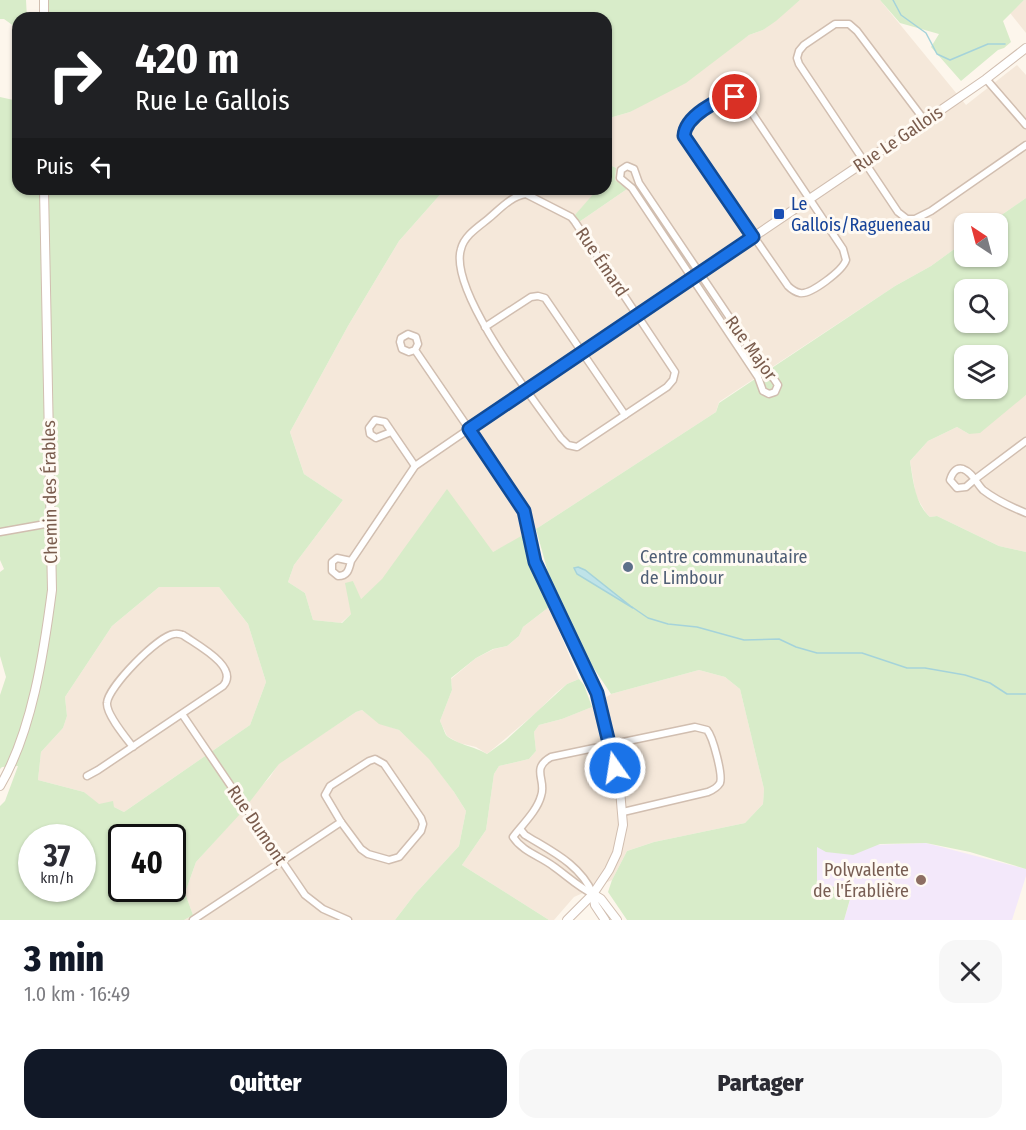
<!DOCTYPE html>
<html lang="fr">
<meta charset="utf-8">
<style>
:root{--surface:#fff;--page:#f7f7f7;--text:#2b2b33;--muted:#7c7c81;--accent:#111827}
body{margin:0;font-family:"Fira Sans Condensed",sans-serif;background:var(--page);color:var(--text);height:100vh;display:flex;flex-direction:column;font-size:22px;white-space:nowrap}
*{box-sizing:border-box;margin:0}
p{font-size:20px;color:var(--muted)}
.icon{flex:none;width:33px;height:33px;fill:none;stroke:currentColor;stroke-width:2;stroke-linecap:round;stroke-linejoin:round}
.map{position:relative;height:920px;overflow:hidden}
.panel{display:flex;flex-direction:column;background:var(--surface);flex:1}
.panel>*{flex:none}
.guide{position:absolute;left:12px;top:12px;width:600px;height:183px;border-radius:18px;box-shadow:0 2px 4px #0004;background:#202124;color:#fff;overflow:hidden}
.needle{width:39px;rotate:324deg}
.controls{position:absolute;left:954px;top:213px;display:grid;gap:12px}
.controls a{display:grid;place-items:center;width:54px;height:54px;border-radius:12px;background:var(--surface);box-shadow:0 2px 4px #0004;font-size:30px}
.speed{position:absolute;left:18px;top:824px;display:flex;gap:12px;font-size:30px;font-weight:700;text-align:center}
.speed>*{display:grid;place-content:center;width:78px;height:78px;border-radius:50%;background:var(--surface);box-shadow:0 2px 4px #0004;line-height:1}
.speed small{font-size:15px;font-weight:400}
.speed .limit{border:3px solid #111;border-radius:9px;background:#fff;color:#111}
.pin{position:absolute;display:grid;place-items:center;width:51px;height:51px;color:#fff;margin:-26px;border:3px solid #fff;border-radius:50%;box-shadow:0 2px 6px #0007}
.me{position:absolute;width:66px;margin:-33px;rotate:347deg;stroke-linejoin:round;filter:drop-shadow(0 0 4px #0008)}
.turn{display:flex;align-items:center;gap:21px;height:126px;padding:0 24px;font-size:27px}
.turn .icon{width:78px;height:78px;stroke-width:2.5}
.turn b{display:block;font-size:42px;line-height:51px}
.then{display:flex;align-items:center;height:57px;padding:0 24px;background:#0003;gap:12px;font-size:22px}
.round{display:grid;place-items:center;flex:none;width:63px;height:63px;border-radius:18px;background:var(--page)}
.overview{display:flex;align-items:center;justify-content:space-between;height:102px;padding:0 24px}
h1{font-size:36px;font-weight:800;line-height:45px;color:var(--accent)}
.cta{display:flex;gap:12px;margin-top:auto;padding:12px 24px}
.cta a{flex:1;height:69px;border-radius:18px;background:var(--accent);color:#fff;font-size:24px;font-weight:800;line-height:69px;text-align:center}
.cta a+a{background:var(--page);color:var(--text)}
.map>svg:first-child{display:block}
.residential{fill:#f5e8da}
.education{fill:#f3e8fa}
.green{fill:#d8ecc9;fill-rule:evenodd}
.water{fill:#bfe3e8;stroke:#a5d3da;stroke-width:1.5}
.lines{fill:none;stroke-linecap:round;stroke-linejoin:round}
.stream{stroke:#a5d3da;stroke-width:1.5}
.minor-casing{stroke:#d1beb0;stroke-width:9}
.tertiary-casing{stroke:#d1beb0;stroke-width:10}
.minor{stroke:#fff;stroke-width:6}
.tertiary{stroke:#fff;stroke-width:8}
.route-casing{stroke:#114b97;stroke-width:15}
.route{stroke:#1a73e8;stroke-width:10}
.transit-dot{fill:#1a4fb4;stroke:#fffaf3;stroke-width:2}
.service-dot{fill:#5c6f8a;stroke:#fffaf3;stroke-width:2}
.education-dot{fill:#8d6e63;stroke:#fffaf3;stroke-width:2}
.labels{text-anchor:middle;stroke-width:6;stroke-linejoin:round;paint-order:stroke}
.street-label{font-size:18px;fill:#7a5c4d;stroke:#fffaf3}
.transit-label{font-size:18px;fill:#164399;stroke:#fffaf3;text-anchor:start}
.service-label{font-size:18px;fill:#4e5e75;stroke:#fffaf3;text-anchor:start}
.education-label{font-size:18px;fill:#785e54;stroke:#fffaf3;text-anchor:end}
</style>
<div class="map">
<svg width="1026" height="920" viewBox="0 0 1026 920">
<rect width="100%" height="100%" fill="#fdf6ec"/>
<!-- residential -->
<g class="residential">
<polygon points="800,0 880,0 966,105 1017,65 1026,75 1026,198 990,223 964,224 964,242 931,266 895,286 719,402 716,412 536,529 493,552 382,580 360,600 353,581 351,614 341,623 313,620 305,593 288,582 294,565 343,500 304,474 290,432 348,326 399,241 445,189 593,189 597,191 574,216 579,222 627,189 615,180 616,168 606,163 606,119 630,112 749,35 763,30"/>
<polygon points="1024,0 1026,0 1026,33 1010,13"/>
<polygon points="1026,395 1026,552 999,546 937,516 930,517 926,513 916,496 910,461 928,441 957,427 969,434"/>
<polygon points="159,587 219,587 248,624 266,682 250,725 124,812 114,807 99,805 84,792 38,780 41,752 63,728 67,716 65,697 112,626"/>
<polygon points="549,607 579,679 567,684 556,693 537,712 487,754 476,747 459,743 447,736 440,721 452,690 451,679 476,658 494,649 507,646 519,636 523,627"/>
<polygon points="699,670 725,677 740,689 764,789 763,804 745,823 654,842 627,851 612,880 574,897 554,920 549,920 462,865 486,830 494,774 499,766 529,759 536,751 534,732 539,725 562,719 592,707 611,694"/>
<polygon points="362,710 379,723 399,730 430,759 454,792 466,811 459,846 415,894 395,920 184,920 193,915 185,893 196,862 233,821 235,814 270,777 279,763 356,712"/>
</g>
<!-- education -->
<polygon class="education" points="926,843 1026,869 1026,876 1012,920 844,920 852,893 836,887 817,886 816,847"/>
<!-- green -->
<g class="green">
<polygon points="0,0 26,0 27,18 18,18 18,29 4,19 0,19"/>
<polygon points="48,0 800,0 776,21 763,30 749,35 686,83 630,112 606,119 606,18 49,18"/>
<polygon points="880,0 1024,0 1003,21 1011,42 1004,48 998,50 961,81 931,47 939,34 900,23"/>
<path d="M0,97L18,101V189H445L399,241L348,326L290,432L304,474L343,500L294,565L288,582L305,593L313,620L342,623L351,614L345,583L353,581L361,599L382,579L447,489L493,552L523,535L529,558L549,607L523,627L519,636L507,646L493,649L476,658L451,678L452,690L440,721C442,725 444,731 446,735C453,743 476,747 487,754L505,741L567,684L579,679L584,685L592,707L562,719L539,725L534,732L536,751L529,759L499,766L494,774L486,830L462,865L549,920H395L415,894L459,846L466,811L454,792L429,759L399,730L379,724L362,710L356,712L279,764L241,813L196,862L185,893L193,915L184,920H0V806L5,801L18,766L2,767L0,769V695L6,677L0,656V572L4,569L0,560ZM159,587H219L248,624L266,682L250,725L124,812L114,807L113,801L99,804L84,792L38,780L41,752L63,728L67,716L65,697L112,626ZM32,837H82V888H32ZM122,837H172V888H122Z"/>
<polygon points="606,163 616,168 615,180 627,189 579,222 574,216 596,191 593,189 606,189"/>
<path d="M1026,198V395L980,433L969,434L957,427L928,441L910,461C913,480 915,504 930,517L937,516L999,546L1026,552V869L970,852L926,843L880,844L853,855L826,852L817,847V885L836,887L852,892L844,920H627L608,892L612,880L627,851L654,842L745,823L763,804L764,789L740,689L725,677L699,670L611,694L589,661L560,602L550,580L536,529L716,412L719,403L895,286L931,266L964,242V256H998V224L990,223ZM964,290H998V322H964ZM964,356H998V388H964Z"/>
</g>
<!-- water -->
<polygon class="water" points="578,567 585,570 633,608 577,574 574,568"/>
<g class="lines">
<!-- stream -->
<g class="stream">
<polyline points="893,0 901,15 926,33 937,54 950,60 988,44 1005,44"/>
<polyline points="632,607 648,618 668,624 697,627 744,640 779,639 796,647 817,653 862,653 907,668 925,668 965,675 990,683 1007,694 1026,694"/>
</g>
<!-- minor casing -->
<g class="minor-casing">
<g id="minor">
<polyline points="986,79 1026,125"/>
<path d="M728,97H735L746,104L843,249L846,260C843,270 811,295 800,293C795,292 791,289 788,286L684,136C685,117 711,102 728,97Z"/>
<polyline points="925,121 857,31 849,24 835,24 804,45 799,51 797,58 799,64 898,212 907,219 915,219 931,211 1026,145"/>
<polygon points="627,166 634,169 639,183 765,370 774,379 778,385 775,392 769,394 763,391 758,377 632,188 620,178 621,170"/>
<path d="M526,194L571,217L575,222L675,372L673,380L667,387L577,447L568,445L561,438C536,403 448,291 461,249C464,236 478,227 488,219C500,209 511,196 526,194Z"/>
<polyline points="485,327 531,297 538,296 545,298 625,415"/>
<polyline points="391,432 376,438 370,434 369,428 375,420 385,422 415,466"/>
<path d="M1026,441L974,480L966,487L957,488L950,480C952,473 956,467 963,469C972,472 977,484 983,490C996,500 1011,507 1026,513"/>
<polyline points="0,532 51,523"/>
<path d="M351,561C349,569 348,576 338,576L332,571V562L337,558L351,561L415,466L469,429L415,350L418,344L416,337L408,334L401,338L400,342L402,349L409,352L415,350"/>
<polyline points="182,714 305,895 323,909 348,920"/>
<polygon points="375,759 384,764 421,818 423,824 421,831 399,857 389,860 368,854 361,849 341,822 325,795 330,786 369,761"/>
<path d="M87,776L98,770L223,686C240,667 197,645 183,635C179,634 178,633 174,634C158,636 108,687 107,703C106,714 126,738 133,747"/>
<path d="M520,829L525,835C551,851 580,864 593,894"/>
<path d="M593,894C578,887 566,875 553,866C540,856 523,852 513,837C522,825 537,811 541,796C547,780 530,769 551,757L695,727L707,730C713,737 723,775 720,783C717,788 713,790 708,792L623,812"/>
<polyline points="193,920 341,822"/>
</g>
</g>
<!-- tertiary casing -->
<g class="tertiary-casing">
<g id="tertiary">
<polyline points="44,0 44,18"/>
<path d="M0,786C32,732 44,652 52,590L44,189"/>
<polyline points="593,894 601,899 617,920"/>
<polyline points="593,894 595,905 605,920"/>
<polyline points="567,920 593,894 609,870 617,853 623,825 620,790 597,693 535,562 524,511 469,429 925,121 986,79 1026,48"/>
</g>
</g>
<!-- minor -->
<use href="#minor" class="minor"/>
<!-- tertiary -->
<use href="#tertiary" class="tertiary"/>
</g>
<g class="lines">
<!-- route casing -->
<g class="route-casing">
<path id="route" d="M615,768L597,693L535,562L524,511L469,429L753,237L684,136C685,117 717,98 735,97"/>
</g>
<!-- route -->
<use href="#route" class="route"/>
</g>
<!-- markers -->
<rect class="transit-dot" x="773" y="208" width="12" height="12" rx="3"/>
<circle class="service-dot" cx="628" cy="567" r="6"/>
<circle class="education-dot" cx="921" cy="880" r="6"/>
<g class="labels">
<!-- street labels -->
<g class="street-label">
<text transform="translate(898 139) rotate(-34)" y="6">Rue Le Gallois</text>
<text transform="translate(602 262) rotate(56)" y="6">Rue Émard</text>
<text transform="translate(751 348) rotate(54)" y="6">Rue Major</text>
<text transform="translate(50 492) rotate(-91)" y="6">Chemin des Érables</text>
<text transform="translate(257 825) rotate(56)" y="6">Rue Dumont</text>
</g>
<!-- transit labels -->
<g class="transit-label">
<text x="791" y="210">Le<tspan x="791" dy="21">Gallois/Ragueneau</tspan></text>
</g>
<!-- service labels -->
<g class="service-label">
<text x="640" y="563">Centre communautaire<tspan x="640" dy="21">de Limbour</tspan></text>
</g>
<!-- education labels -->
<g class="education-label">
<text x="909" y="876">Polyvalente<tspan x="909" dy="21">de l'Érablière</tspan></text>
</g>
</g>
</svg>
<div class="controls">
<a><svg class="needle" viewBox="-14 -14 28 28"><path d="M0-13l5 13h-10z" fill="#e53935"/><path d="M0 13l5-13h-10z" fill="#7c7c81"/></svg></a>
<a><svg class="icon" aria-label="search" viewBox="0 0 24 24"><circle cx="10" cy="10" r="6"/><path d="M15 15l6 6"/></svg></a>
<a><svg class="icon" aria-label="layers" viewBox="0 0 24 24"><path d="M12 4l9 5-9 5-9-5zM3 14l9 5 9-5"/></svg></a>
</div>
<div class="speed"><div>37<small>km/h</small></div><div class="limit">40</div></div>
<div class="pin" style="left:735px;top:97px;background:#d93025"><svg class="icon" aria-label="arrive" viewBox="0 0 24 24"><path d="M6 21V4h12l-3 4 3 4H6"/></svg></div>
<svg class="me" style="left:615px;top:768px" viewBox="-20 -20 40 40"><circle r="17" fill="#1a73e8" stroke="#fff" stroke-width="3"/><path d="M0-11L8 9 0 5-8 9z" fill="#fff"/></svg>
<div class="guide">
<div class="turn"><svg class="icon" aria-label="right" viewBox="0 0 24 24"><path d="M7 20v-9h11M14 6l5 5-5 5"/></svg><div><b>420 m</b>Rue Le Gallois</div></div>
<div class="then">Puis<svg class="icon" aria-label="left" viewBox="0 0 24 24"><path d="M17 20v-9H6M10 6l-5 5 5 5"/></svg></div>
</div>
</div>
<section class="panel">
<div class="overview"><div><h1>3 min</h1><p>1.0 km · 16:49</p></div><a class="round"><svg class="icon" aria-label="close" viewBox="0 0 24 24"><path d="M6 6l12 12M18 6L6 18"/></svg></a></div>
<div class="cta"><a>Quitter</a><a>Partager</a></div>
</section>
